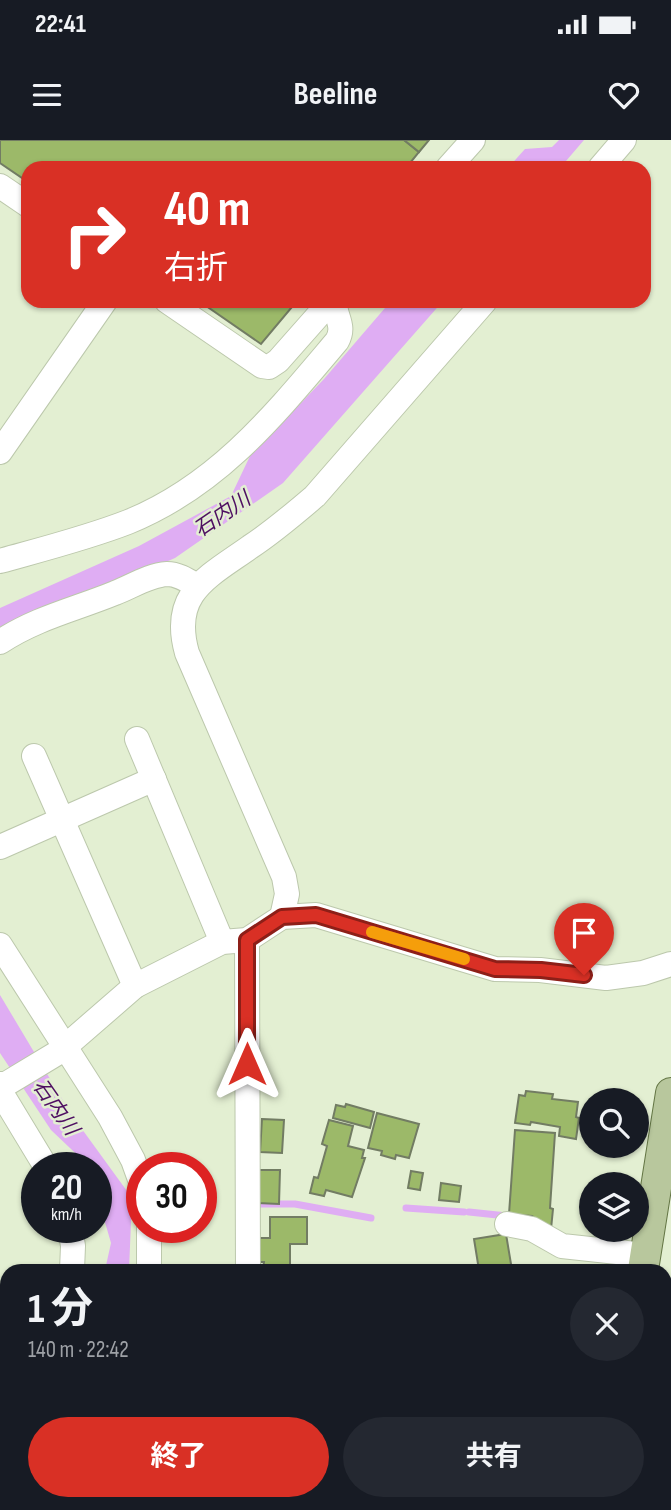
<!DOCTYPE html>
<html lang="ja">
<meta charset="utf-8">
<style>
:root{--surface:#171b24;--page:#242831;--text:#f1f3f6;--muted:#9ea1a6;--accent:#d93025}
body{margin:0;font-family:"Sofia Sans Condensed","Noto Sans JP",sans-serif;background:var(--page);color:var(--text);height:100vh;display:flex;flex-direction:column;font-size:26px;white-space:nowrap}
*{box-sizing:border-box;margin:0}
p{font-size:23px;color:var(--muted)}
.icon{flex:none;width:38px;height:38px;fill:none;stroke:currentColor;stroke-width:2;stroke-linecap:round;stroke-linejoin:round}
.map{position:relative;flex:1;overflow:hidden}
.side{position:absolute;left:0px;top:1124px;width:672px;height:247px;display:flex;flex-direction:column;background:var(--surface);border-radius:21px 21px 0 0;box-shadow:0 2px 5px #0004}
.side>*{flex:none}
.banner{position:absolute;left:21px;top:21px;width:630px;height:147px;border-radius:21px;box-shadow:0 2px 5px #0004;background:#d93025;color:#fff;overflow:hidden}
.fabs{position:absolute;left:579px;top:948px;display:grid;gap:14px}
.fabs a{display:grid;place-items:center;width:70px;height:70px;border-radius:50%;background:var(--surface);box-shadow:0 2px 5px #0004;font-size:35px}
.speed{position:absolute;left:21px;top:1012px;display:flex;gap:14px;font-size:35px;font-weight:700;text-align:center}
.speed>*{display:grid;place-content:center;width:91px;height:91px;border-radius:50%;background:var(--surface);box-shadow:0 2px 5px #0004;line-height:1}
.speed small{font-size:18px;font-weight:400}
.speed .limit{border:10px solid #d22;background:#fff;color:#111}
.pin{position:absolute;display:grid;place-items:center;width:60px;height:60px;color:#fff;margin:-72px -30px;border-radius:50% 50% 50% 0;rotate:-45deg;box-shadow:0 0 7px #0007}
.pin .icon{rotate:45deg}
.me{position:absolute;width:77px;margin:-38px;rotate:0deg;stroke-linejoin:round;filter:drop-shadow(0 0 5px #0008)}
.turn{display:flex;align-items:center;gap:24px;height:147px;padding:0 28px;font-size:32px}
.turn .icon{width:91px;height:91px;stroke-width:2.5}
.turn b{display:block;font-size:49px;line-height:60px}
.round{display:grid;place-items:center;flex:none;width:74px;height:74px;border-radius:37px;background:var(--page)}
.summary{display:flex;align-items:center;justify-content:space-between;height:119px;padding:0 28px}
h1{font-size:42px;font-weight:700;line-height:52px}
.action{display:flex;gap:14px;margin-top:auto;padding:14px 28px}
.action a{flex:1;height:80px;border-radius:42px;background:var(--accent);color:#fff;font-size:28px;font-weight:700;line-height:80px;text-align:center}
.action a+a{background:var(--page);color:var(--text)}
.status{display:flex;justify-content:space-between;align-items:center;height:49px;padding:0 35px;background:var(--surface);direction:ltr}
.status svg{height:19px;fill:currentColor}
header{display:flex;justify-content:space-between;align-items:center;height:91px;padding:0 28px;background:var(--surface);font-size:32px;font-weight:700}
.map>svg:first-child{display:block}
.water{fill:#dfadf3}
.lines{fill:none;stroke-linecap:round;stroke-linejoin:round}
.stream{stroke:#dfadf3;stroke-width:7}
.building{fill:#9cb969;stroke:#727c63;stroke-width:2}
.minor-casing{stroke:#bcc8ac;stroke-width:26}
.major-casing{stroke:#637544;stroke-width:32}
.minor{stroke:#fff;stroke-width:24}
.major{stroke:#b8c79d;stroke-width:30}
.route-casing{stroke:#8d1f18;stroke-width:18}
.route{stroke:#d93025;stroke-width:12}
.slow{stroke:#f59e0b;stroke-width:12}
.labels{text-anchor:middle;stroke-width:5;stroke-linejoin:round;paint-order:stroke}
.water-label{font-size:21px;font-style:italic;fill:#4e0f62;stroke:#e3efd2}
</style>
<div class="status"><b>22:41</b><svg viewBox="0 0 49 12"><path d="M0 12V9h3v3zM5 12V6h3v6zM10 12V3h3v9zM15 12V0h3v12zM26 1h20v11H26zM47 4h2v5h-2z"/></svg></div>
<header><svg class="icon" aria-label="menu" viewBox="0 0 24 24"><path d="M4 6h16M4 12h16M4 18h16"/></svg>Beeline<svg class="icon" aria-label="heart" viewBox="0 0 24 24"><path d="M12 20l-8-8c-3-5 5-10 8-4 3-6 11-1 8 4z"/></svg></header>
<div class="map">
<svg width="671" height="1370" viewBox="0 0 671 1370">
<rect width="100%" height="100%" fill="#e3efd2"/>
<!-- water -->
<g class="water">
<polygon points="559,0 584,0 560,28 508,28 525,9 552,7"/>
<polygon points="391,161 443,161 283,343 175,418 21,485 0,499 0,468 139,406 231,356 250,316 324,239"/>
<polygon points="0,855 71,974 132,1058 129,1130 105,1130 111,1103 96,1051 96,1027 90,1027 51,990 0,913"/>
</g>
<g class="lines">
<!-- stream -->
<g class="stream">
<polyline points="258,1064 295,1064 371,1078"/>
<polyline points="406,1068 464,1072"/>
<polyline points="469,1072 507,1076"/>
</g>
</g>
<!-- building -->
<g class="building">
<polygon points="0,0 404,0 419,12 406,28 28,28 28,42 0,23"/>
<polygon points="404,0 429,0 419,12"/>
<polygon points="199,161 297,161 261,204"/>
<polygon points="526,951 553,954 552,959 578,962 576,977 579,978 576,999 559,996 560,987 531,982 530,985 515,983 519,955 525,956"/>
<polygon points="346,964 374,972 370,988 333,978 336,965 345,967"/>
<polygon points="377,973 419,984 409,1018 396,1015 395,1019 381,1015 382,1011 368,1008"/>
<polygon points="262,979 284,980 282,1013 260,1012"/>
<polygon points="329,980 353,986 348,1006 364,1010 362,1018 365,1018 352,1057 326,1050 324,1056 310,1053 314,1037 318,1038 327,1006 322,1004"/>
<polygon points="515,990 555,993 550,1068 553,1069 551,1089 532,1076 509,1074"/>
<polygon points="258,1030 280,1030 279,1064 258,1063"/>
<polygon points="411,1031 423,1033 420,1050 408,1048"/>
<polygon points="441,1043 461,1046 459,1062 439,1060"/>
<polygon points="270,1077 307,1077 307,1104 290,1104 290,1130 263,1130 264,1122 259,1122 259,1098 270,1098"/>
<polygon points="506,1094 512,1130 479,1130 474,1099"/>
</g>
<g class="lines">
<!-- minor casing -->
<g class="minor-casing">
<g id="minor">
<polyline points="448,28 473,0"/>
<polyline points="600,28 624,0"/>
<polyline points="0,46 28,65"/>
<polyline points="167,161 262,226 269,227 278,221 331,161"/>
<polyline points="0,312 105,161"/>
<path d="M0,421C43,409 87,398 128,382C219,345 276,273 337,201C346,185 334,177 335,161"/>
<path d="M0,502C36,478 76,469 115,453C131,447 149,435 167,434C178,434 187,440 197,446"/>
<polyline points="137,599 222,802"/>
<polyline points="34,616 135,846"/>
<polyline points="0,707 154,639"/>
<path d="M282,777L287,754L284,737L187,513C170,453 208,437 250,407C273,392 294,374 315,356L485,161"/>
<polyline points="247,800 248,1130"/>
<polyline points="0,805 110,977 133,1020 142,1045"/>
<polyline points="0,944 6,944 59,912 135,846 222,802 247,800 282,777 316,775 495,829 540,830 606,838 643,833 671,824"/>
<polyline points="0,951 46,1027"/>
<polyline points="507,1084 532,1089 562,1106 645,1115"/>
<polyline points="70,1087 73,1106 72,1130"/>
<polyline points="149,1130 149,1087"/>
<polyline points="0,1241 7,1236"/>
<polyline points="0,1330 7,1325"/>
<polyline points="216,1370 219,1363"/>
</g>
</g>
<!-- major casing -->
<g class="major-casing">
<g id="major">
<polyline points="643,1130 671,953"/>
<polyline points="665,1191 671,1156"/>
<polyline points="614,1370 614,1363"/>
<polyline points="644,1370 644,1363"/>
</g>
</g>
<!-- minor -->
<use href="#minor" class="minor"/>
<!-- major -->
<use href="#major" class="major"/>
</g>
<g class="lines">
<!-- route casing -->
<g class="route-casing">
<polyline id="route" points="247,924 247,800 282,777 316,775 495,829 541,830 584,835"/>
</g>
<!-- route -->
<use href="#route" class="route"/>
<!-- slow -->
<polyline class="slow" points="372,792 464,819"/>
</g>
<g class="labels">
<!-- water labels -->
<g class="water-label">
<text transform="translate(222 374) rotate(-34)" y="7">石内川</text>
<text transform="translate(56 967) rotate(55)" y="7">石内川</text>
</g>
</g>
</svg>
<div class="fabs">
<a><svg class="icon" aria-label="search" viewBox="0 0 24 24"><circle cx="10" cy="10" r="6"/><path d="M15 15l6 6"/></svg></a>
<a><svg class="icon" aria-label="layers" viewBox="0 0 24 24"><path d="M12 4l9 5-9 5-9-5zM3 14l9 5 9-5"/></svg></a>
</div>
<div class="speed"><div>20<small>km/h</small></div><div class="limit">30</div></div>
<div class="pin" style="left:584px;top:835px;background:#d93025"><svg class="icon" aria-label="arrive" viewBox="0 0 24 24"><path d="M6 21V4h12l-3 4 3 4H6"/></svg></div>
<svg class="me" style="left:247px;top:924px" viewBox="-20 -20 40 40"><path d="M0-17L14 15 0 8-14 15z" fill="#d93025" stroke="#fff" stroke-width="4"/></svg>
<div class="banner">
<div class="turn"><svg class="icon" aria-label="right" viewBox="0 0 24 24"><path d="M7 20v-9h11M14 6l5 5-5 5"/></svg><div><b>40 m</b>右折</div></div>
</div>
<section class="side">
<div class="summary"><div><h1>1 分</h1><p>140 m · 22:42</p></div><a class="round"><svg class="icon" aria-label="close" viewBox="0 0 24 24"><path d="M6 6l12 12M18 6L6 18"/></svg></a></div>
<div class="action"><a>終了</a><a>共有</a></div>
</section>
</div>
